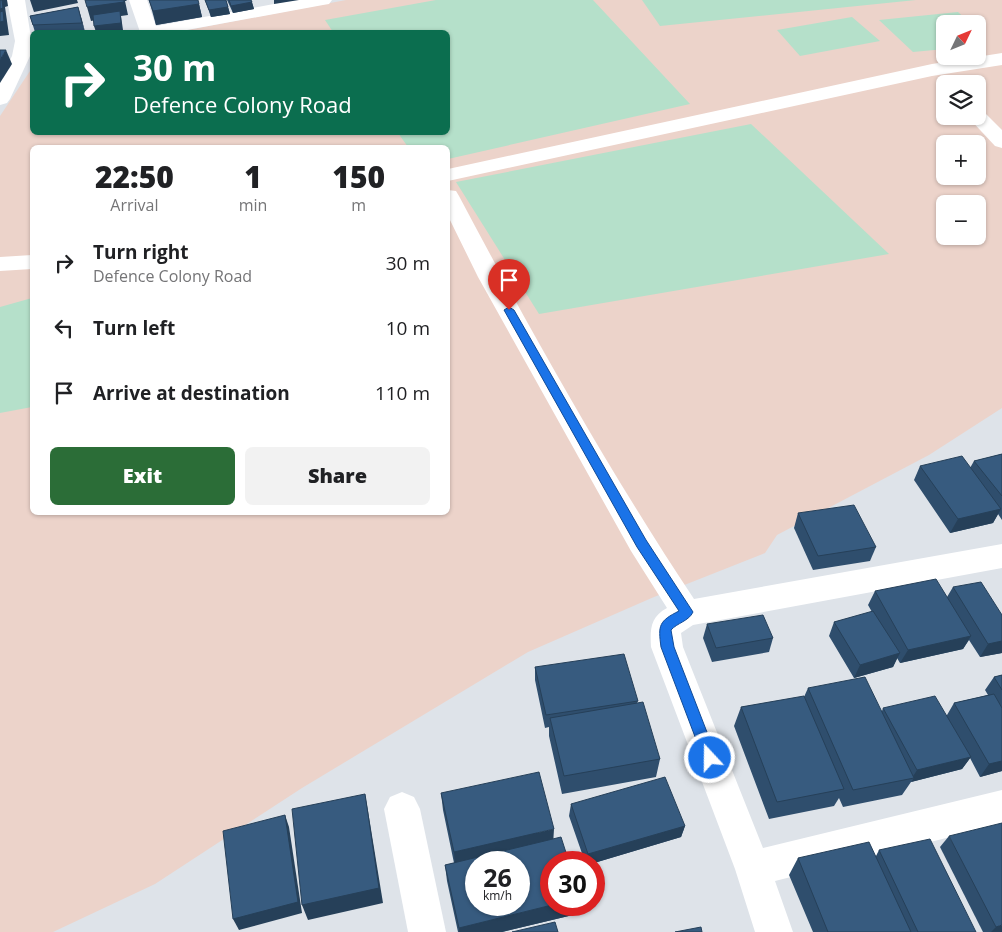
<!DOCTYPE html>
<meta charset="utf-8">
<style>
:root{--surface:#fff;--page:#f2f2f2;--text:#202124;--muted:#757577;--accent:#2b6d37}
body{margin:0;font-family:"Open Sans",sans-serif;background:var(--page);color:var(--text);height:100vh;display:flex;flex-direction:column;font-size:19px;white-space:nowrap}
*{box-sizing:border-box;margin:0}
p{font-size:16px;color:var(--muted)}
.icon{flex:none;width:28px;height:28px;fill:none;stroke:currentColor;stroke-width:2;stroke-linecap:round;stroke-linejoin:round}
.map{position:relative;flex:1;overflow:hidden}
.side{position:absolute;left:30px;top:145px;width:420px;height:370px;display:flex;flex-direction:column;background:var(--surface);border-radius:8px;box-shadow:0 1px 4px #0004}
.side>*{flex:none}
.hud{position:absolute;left:30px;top:30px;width:420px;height:105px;border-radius:8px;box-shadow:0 1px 4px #0004;background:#0b6e4f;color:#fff;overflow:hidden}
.needle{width:32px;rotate:47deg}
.controls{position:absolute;left:936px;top:15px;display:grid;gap:10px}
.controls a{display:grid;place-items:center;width:50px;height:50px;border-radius:8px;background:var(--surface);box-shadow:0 1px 4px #0004;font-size:25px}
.speed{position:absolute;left:465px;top:851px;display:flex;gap:10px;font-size:25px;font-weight:700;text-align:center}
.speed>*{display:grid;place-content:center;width:65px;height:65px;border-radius:50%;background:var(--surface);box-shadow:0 1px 4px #0004;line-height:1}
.speed small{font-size:12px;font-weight:400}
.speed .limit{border:8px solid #d22;background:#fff;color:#111}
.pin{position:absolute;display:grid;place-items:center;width:42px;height:42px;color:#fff;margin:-51px -21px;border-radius:50% 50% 50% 0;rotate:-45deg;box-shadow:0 0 5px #0007}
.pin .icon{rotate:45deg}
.me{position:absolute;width:55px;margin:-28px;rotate:339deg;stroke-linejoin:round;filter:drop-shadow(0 0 4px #0008)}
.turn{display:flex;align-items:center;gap:18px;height:105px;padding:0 20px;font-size:22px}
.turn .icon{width:65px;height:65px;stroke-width:2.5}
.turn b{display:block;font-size:35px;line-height:42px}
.eta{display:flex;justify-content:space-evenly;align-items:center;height:85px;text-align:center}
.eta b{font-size:30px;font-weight:800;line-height:35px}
.primary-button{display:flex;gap:10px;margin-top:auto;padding:10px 20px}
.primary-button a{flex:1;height:58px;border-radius:8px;background:var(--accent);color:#fff;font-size:20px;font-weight:800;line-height:58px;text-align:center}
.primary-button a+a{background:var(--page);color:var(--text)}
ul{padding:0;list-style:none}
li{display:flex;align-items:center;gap:15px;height:65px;padding:0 20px}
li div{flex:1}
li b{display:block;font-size:19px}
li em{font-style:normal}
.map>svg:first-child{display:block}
.education{fill:#ecd3ca;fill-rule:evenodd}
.green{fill:#b5e0ca}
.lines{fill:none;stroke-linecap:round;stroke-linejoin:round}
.minor{fill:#fff;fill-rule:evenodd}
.wall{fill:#2f4e6d}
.shaded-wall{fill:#264059}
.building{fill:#375b7f;stroke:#264059;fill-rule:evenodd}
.route{fill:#1a73e8;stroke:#114b97}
</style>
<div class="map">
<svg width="1002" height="932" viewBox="0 0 1002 932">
<rect width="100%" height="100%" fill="#dee3e9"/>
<!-- education -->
<path class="education" d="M346,0H1002V408L929,455L777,535L765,553L654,597L528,652L302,788L155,884L53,932H0V116L32,68V132H448V32H177ZM945,24H978V56H945ZM945,84H978V116H945ZM945,144H978V176H945ZM32,148H448V512H32ZM945,204H978V236H945Z"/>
<!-- green -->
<g class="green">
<polygon points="436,0 593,0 690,104 448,159 448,148 408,147 398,133 448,132 448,32 333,32 325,20"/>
<polygon points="642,0 916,0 660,26"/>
<polygon points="958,12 971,24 945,24 945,49 913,52 879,20"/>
<polygon points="852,17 880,41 800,56 777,30"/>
<polygon points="751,124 889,254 539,314 456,182"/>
<polygon points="32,298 32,407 0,413 0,307"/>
</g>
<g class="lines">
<!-- minor -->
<g class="minor">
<polygon points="7,0 25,0 32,44 30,56 10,99 7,103 0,105 0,80 12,56 15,41"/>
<polygon points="129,0 147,0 156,26 295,0 332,0 329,4 323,5 176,32 140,32"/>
<polygon points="1002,53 1002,65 932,76 448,181 448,169 932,64"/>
<polygon points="978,110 984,112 1002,130 1002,148 995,146 967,116 978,116"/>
<path d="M448,190L456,191L459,196C531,332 609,471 694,599L1002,544V568L693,625L681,633L683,647L763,848L1002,790V824L775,881L793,932H755L735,869L651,647C650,630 650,617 667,608L631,551L478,277L448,216Z"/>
<polygon points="32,255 32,269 0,271 0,257"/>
<polygon points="402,792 414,797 420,809 446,932 408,932 384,809 390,797"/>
</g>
</g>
<!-- wall -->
<g class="wall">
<polygon points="149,0 199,4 202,17 156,25"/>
<polygon points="205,0 226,0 230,14 211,17"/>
<polygon points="227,0 251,0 254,9 233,13"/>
<polygon points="78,7 85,32 35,32 30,16"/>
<polygon points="1002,454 1002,520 998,514 993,523 950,533 914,480 920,466 970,468 974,461"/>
<polygon points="798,513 876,547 870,561 813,570 794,528"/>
<polygon points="953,587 1002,615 1002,653 980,657 969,640 963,649 900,663 897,658 893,667 854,678 829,636 834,622 872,612 868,605 875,591 947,597"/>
<polygon points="707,624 773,638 769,652 712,662 703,638"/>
<polygon points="535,667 638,701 637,703 660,759 656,777 562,794 549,736 549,727 545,728 535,680"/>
<polygon points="1002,675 1002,771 980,777 970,758 962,769 911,782 902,795 843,807 839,798 834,806 769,819 734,726 741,707 804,697 808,688 882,711 883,708 947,715 954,703 988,695 985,690 994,677"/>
<polygon points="441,793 553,839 551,905 578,905 577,914 502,932 458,932 447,881 445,865 454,863 443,810"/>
<polygon points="571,804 685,826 681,837 594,863 585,862 569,816"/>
<polygon points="949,836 1002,932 983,932 940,847"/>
<polygon points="879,850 976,932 813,932 789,875 798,858 876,856"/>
</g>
<!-- shaded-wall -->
<g class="shaded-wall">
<polygon points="0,0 7,0 8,6 5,7 9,35 0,36"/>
<polygon points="30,0 77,0 78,3 34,12"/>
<polygon points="104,0 126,0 127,1 125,1 128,15 121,16 123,30 103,32 96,32 94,26 120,16 91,21 87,7"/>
<polygon points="274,0 299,0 274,4"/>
<polygon points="252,2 254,9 233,13 231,6"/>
<polygon points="199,4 202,17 156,25 153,11"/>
<polygon points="78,7 82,20 85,32 82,23"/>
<polygon points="228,7 230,14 211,17 209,10"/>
<polygon points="6,50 12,64 0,83 0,60"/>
<polygon points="1001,509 993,523 950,533 958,519"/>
<polygon points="971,636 963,649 900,663 908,650"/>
<polygon points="1002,641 1002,653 980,657 988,644"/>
<polygon points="900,653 893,667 854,678 860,665"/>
<polygon points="971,757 962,769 911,782 914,778 912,778 917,770"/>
<polygon points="1002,761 1002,771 980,777 989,764"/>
<polygon points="365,794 368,811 383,903 308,920 302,905"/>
<polygon points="285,815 289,827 302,913 239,930 233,919"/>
<polygon points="685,826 681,837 594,863 587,862 588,854"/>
<polygon points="554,829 553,846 455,868 454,852"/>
<polygon points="552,905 578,905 577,914 502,932 459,932 459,928"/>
<polygon points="1002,925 1002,932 991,932 996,927"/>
</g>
<!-- building -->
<g class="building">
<polygon points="0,0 2,0 3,8 0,9"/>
<polygon points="85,0 124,0 124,2 87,7"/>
<polygon points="149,0 198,0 199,4 153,11"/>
<polygon points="205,0 226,0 228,7 209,10"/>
<polygon points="229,0 251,0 252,2 231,6"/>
<polygon points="78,7 82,23 33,25 30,16"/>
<polygon points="3,11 4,21 0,22 0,12"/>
<polygon points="120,11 121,23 94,26 93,15"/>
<polygon points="0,50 6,50 0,60"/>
<polygon points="1002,454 1002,496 974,461"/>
<polygon points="962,456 1001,509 958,519 920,466"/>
<polygon points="854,505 876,547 818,556 798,513"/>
<polygon points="936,579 971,636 908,650 875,591"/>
<polygon points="981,582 1002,615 1002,641 988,644 953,587"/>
<polygon points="873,611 900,653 860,665 834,622"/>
<polygon points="763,615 773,638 716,648 707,624"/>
<polygon points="624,654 638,701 546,715 535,667"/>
<polygon points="1002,675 1002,690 994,677"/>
<polygon points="865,677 914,778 853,790 808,688"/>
<polygon points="994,694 1002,708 1002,761 989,764 954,703"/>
<polygon points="804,696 844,789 777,802 741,707"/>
<polygon points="935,696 971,757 917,770 883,708"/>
<polygon points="643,702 660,759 564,776 550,718"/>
<polygon points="539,772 554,829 454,852 441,793"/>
<polygon points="665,777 685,826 588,854 571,804"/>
<polygon points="365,794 379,888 302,905 292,809"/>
<polygon points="285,815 298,902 233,919 223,831"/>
<polygon points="1002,823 1002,925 996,927 949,836"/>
<path d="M561,837L569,862H551L552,905L459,928L445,865ZM476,862H519V905H476Z"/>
<polygon points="930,839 976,932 918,932 879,850"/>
<polygon points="869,842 911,932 828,932 798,858"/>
<polygon points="555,922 558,932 512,932"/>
<polygon points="701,927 702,932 675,932"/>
</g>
<!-- route -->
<path class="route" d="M509,307L514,310L646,540L693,612C689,621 677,623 671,630L674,647L717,758L715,763L710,765L705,763L661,647C658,625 659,621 679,611L637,547L504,310Z"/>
</svg>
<div class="controls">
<a><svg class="needle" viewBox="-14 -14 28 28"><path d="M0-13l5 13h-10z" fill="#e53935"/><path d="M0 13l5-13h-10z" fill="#757577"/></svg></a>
<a><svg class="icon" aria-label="layers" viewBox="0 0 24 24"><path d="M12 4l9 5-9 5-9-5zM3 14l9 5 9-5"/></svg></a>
<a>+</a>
<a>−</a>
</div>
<div class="speed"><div>26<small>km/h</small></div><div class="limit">30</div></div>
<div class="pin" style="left:509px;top:310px;background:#d93025"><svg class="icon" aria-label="arrive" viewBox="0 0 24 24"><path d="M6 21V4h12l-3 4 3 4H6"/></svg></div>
<svg class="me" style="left:710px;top:758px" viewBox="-20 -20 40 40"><circle r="17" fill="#1a73e8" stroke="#fff" stroke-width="3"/><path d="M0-11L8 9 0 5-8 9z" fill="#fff"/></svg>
<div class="hud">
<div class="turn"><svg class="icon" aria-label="right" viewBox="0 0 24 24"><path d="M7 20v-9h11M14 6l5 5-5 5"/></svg><div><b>30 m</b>Defence Colony Road</div></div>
</div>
<section class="side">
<div class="eta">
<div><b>22:50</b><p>Arrival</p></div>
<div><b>1</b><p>min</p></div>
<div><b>150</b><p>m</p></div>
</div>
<ul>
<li><svg class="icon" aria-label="right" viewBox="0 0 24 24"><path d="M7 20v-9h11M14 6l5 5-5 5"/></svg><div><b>Turn right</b><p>Defence Colony Road</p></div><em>30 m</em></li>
<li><svg class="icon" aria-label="left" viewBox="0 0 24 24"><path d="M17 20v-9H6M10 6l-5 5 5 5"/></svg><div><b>Turn left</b></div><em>10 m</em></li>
<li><svg class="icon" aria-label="arrive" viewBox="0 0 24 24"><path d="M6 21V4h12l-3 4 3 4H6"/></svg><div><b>Arrive at destination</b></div><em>110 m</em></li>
</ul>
<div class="primary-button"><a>Exit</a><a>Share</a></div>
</section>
</div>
